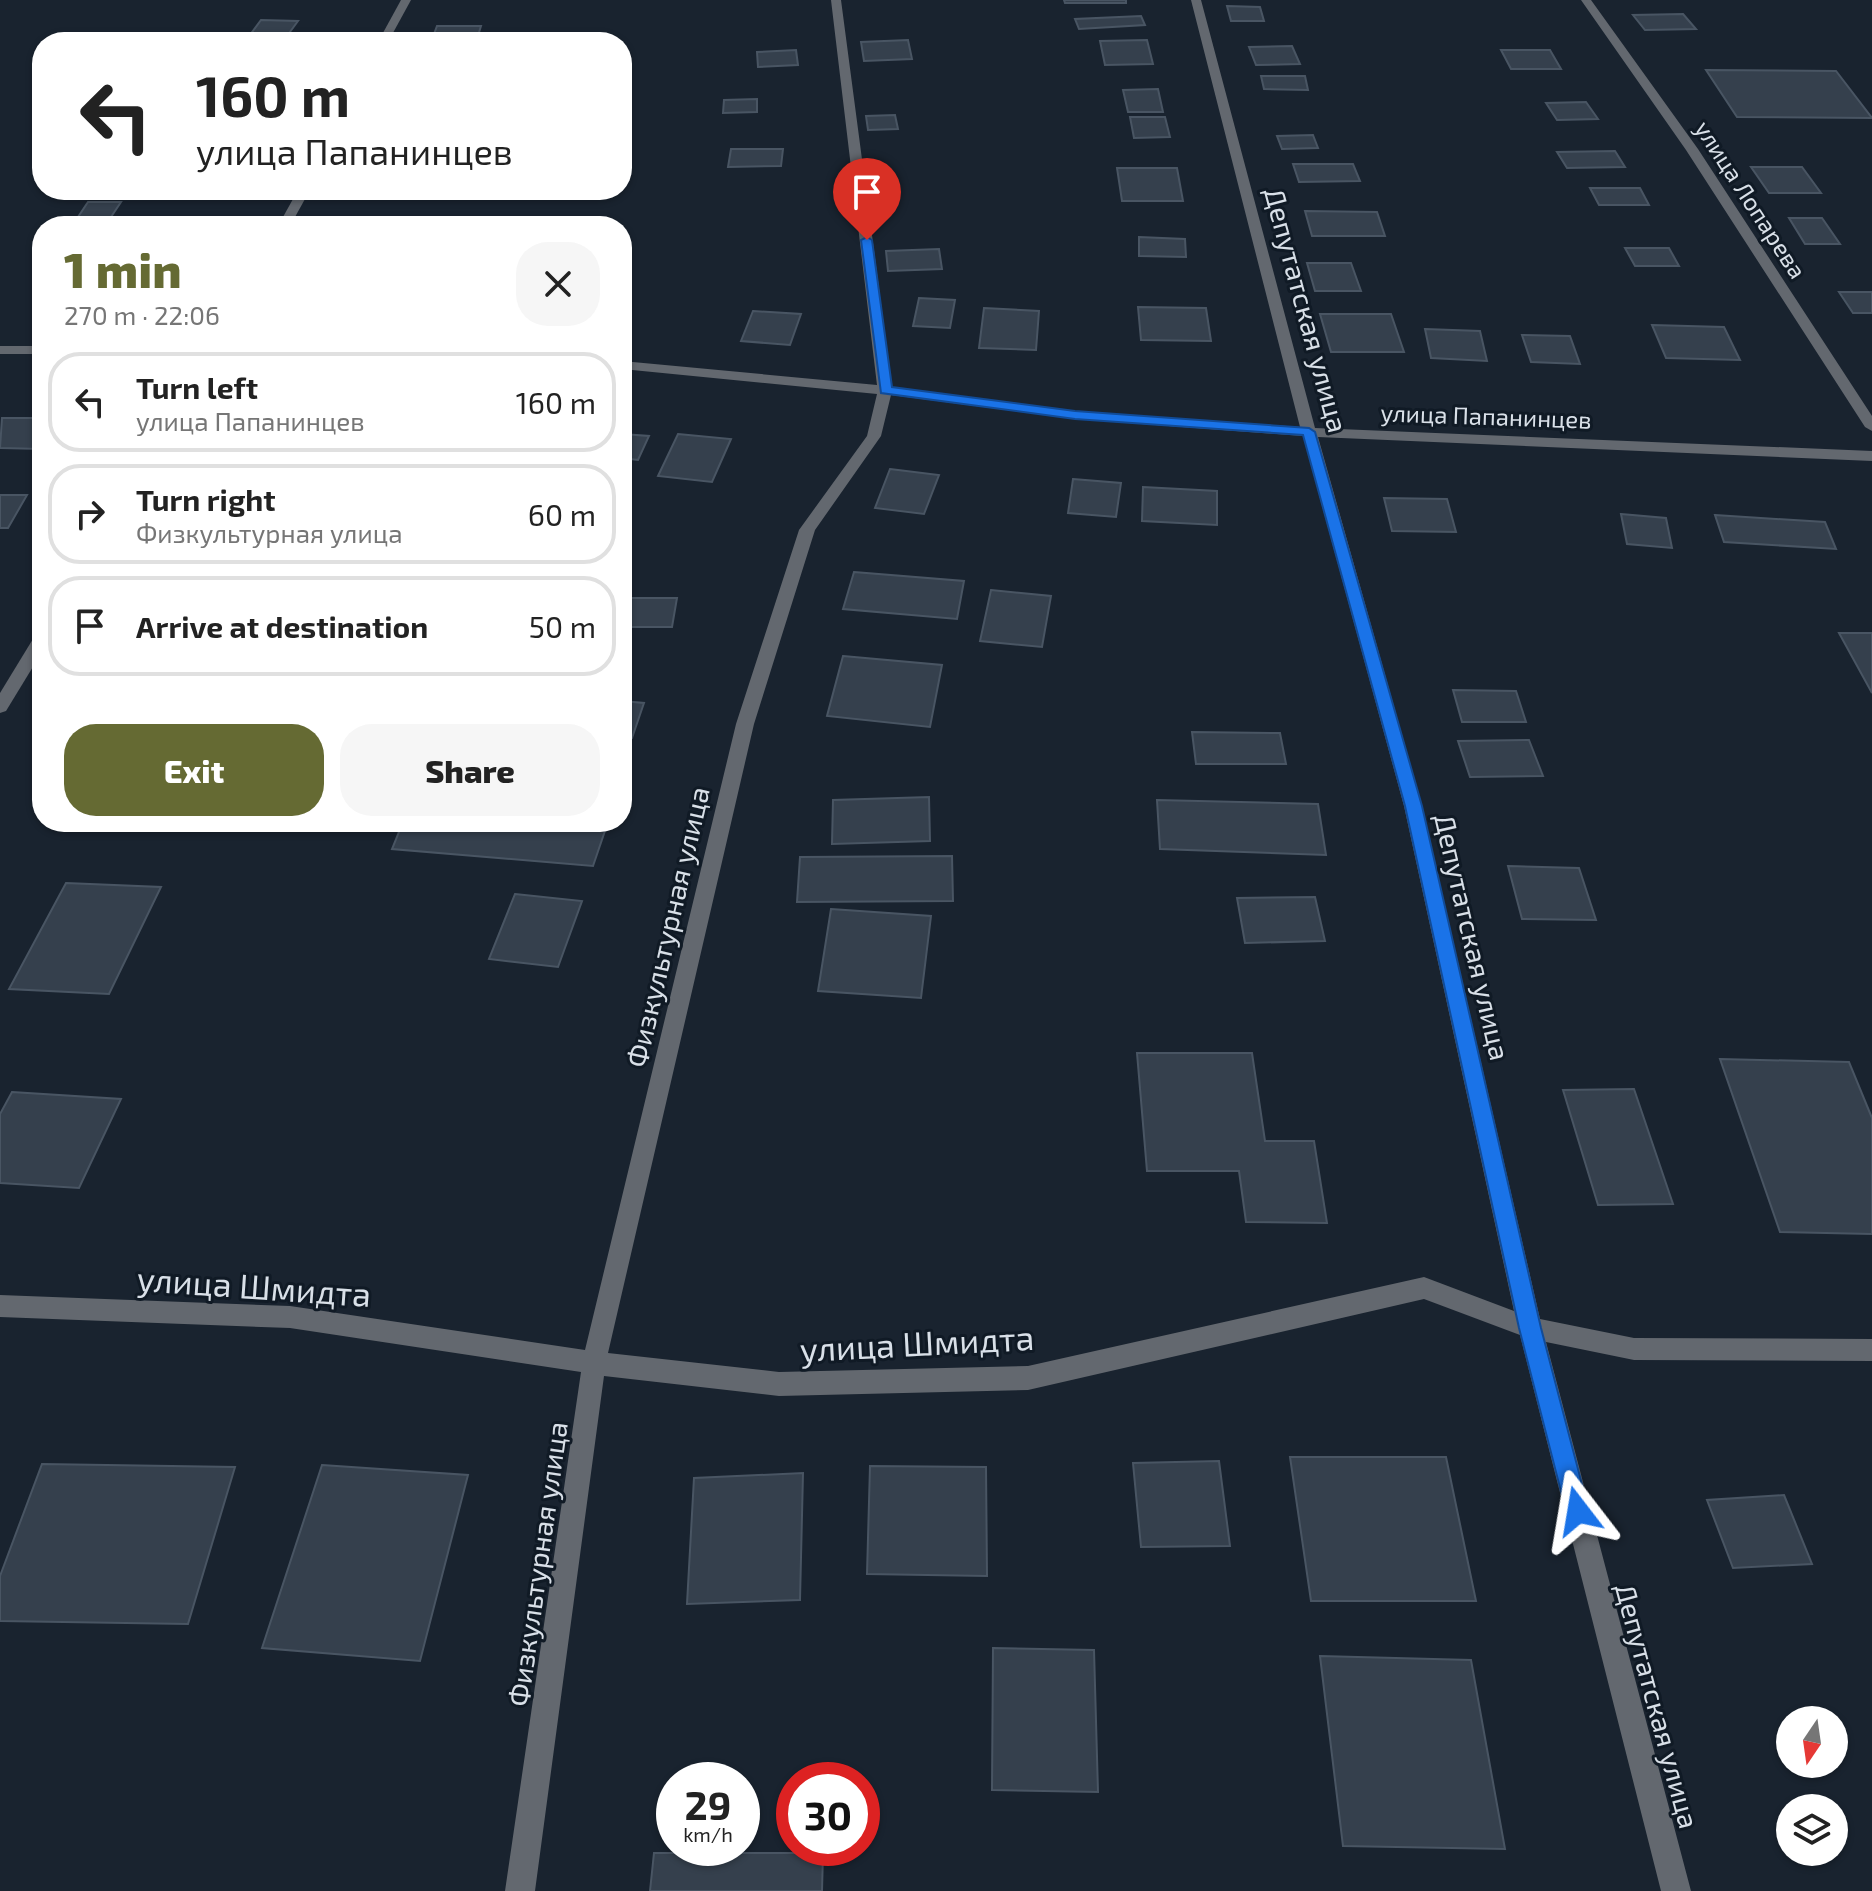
<!DOCTYPE html>
<meta charset="utf-8">
<style>
:root{--surface:#fff;--page:#f6f6f6;--text:#222;--muted:#767676;--line:#e0e0e0;--accent:#656a33}
body{margin:0;font-family:"Exo 2",sans-serif;background:var(--page);color:var(--text);height:100vh;display:flex;flex-direction:column;font-size:30px;white-space:nowrap}
*{box-sizing:border-box;margin:0}
p{font-size:26px;color:var(--muted)}
.icon{flex:none;width:44px;height:44px;fill:none;stroke:currentColor;stroke-width:2;stroke-linecap:round;stroke-linejoin:round}
.map{position:relative;flex:1;overflow:hidden}
.sheet{position:absolute;left:32px;top:216px;width:600px;height:616px;display:flex;flex-direction:column;background:var(--surface);border-radius:32px;box-shadow:0 2px 6px #0004}
.sheet>*{flex:none}
.hud{position:absolute;left:32px;top:32px;width:600px;height:168px;border-radius:32px;box-shadow:0 2px 6px #0004;background:#fff;color:var(--text);overflow:hidden}
.needle{width:52px;rotate:193deg}
.fabs{position:absolute;left:1776px;top:1706px;display:grid;gap:16px}
.fabs a{display:grid;place-items:center;width:72px;height:72px;border-radius:50%;background:var(--surface);box-shadow:0 2px 6px #0004;font-size:40px}
.speed{position:absolute;left:656px;top:1762px;display:flex;gap:16px;font-size:40px;font-weight:700;text-align:center}
.speed>*{display:grid;place-content:center;width:104px;height:104px;border-radius:50%;background:var(--surface);box-shadow:0 2px 6px #0004;line-height:1}
.speed small{font-size:20px;font-weight:400}
.speed .limit{border:12px solid #d22;background:#fff;color:#111}
.pin{position:absolute;display:grid;place-items:center;width:68px;height:68px;color:#fff;margin:-82px -34px;border-radius:50% 50% 50% 0;rotate:-45deg;box-shadow:0 0 8px #0007}
.pin .icon{rotate:45deg}
.me{position:absolute;width:88px;margin:-44px;rotate:346deg;stroke-linejoin:round;filter:drop-shadow(0 0 6px #0008)}
.turn{display:flex;align-items:center;gap:28px;height:168px;padding:0 32px;font-size:36px}
.turn .icon{width:104px;height:104px;stroke-width:2.5}
.turn b{display:block;font-size:56px;line-height:68px}
.round{display:grid;place-items:center;flex:none;width:84px;height:84px;border-radius:32px;background:var(--page)}
.overview{display:flex;align-items:center;justify-content:space-between;height:136px;padding:0 32px}
h1{font-size:48px;font-weight:800;line-height:60px;color:var(--accent)}
.cta{display:flex;gap:16px;margin-top:auto;padding:16px 32px}
.cta a{flex:1;height:92px;border-radius:32px;background:var(--accent);color:#fff;font-size:32px;font-weight:800;line-height:92px;text-align:center}
.cta a+a{background:var(--page);color:var(--text)}
ul{padding:0;list-style:none}
li{display:flex;align-items:center;gap:24px;height:100px;margin:0 16px 12px;padding:0 16px;border:4px solid var(--line);border-radius:32px}
li div{flex:1}
li b{display:block;font-size:30px}
li em{font-style:normal}
.map>svg:first-child{display:block}
.building{fill:#35404d;stroke:#495563;stroke-width:2}
.lines{fill:none;stroke-linecap:round;stroke-linejoin:round}
.minor{fill:#63686f;fill-rule:evenodd}
.route{fill:#1a73e8;stroke:#114b97;stroke-width:2}
.labels{text-anchor:middle;stroke-width:6;stroke-linejoin:round;paint-order:stroke}
.far-street-label{font-size:24px;fill:#d9e0e8;stroke:#101a25}
.street-label{font-size:28px;fill:#d9e0e8;stroke:#101a25}
.near-street-label{font-size:34px;fill:#d9e0e8;stroke:#101a25}
</style>
<div class="map">
<svg width="1872" height="1891" viewBox="0 0 1872 1891">
<rect width="100%" height="100%" fill="#19232f"/>
<!-- building -->
<g class="building">
<polygon points="1064,0 1126,0 1126,3 1065,3"/>
<polygon points="1227,6 1260,7 1264,21 1231,21"/>
<polygon points="1683,14 1696,29 1645,30 1633,15"/>
<polygon points="1141,16 1145,25 1079,29 1075,19"/>
<polygon points="261,20 298,21 284,40 247,39"/>
<polygon points="437,26 481,26 476,42 431,42"/>
<polygon points="908,40 912,59 864,61 861,42"/>
<polygon points="1147,40 1153,64 1105,65 1100,41"/>
<polygon points="1292,46 1300,64 1256,65 1249,47"/>
<polygon points="796,50 798,65 758,67 757,52"/>
<polygon points="1501,50 1550,50 1561,69 1511,69"/>
<polygon points="1706,70 1836,71 1872,118 1737,117"/>
<polygon points="1261,76 1305,76 1308,90 1264,89"/>
<polygon points="1158,89 1163,112 1128,112 1123,90"/>
<polygon points="757,99 757,112 723,113 724,100"/>
<polygon points="1586,102 1598,119 1557,120 1546,103"/>
<polygon points="895,115 898,129 868,130 866,116"/>
<polygon points="1130,117 1165,117 1170,137 1134,138"/>
<polygon points="1313,135 1318,148 1282,149 1277,136"/>
<polygon points="731,149 783,149 781,166 728,167"/>
<polygon points="1615,151 1625,167 1567,168 1557,152"/>
<polygon points="1293,164 1353,164 1360,181 1299,182"/>
<polygon points="1751,167 1802,167 1821,193 1769,193"/>
<polygon points="1117,168 1177,168 1183,201 1122,201"/>
<polygon points="1590,188 1640,188 1649,205 1599,205"/>
<polygon points="88,202 121,202 105,226 72,226"/>
<polygon points="1305,211 1377,212 1385,236 1312,236"/>
<polygon points="1789,218 1822,218 1840,244 1805,244"/>
<polygon points="1139,237 1185,239 1186,257 1139,256"/>
<polygon points="1625,248 1669,248 1679,266 1635,266"/>
<polygon points="939,249 942,269 888,271 886,251"/>
<polygon points="1307,263 1351,263 1361,291 1315,291"/>
<polygon points="1839,292 1872,292 1872,313 1853,313"/>
<polygon points="919,298 955,300 950,328 913,326"/>
<polygon points="1138,307 1206,308 1211,341 1141,340"/>
<polygon points="984,308 1039,311 1036,350 979,348"/>
<polygon points="753,311 801,314 790,345 741,341"/>
<polygon points="1320,314 1391,314 1404,352 1331,352"/>
<polygon points="1652,325 1724,327 1740,360 1666,358"/>
<polygon points="1425,329 1480,331 1487,361 1431,358"/>
<polygon points="1522,335 1570,336 1580,364 1531,362"/>
<polygon points="2,418 42,418 42,449 0,448"/>
<polygon points="622,434 649,436 638,460 622,458"/>
<polygon points="678,434 731,439 712,482 658,476"/>
<polygon points="890,469 939,475 924,514 875,508"/>
<polygon points="1073,479 1121,483 1116,517 1068,513"/>
<polygon points="1143,487 1217,491 1217,525 1142,521"/>
<polygon points="0,495 27,495 8,528 0,528"/>
<polygon points="1384,498 1447,499 1456,532 1392,531"/>
<polygon points="1621,514 1666,518 1672,548 1627,544"/>
<polygon points="1715,515 1825,522 1836,549 1724,542"/>
<polygon points="854,572 964,581 957,619 843,609"/>
<polygon points="991,590 1051,596 1042,647 980,641"/>
<polygon points="625,598 677,598 672,627 622,627"/>
<polygon points="1839,633 1872,633 1872,693"/>
<polygon points="843,656 942,665 930,727 827,716"/>
<polygon points="1453,690 1516,691 1526,722 1462,722"/>
<polygon points="622,701 644,703 632,738 622,737"/>
<polygon points="1192,732 1280,733 1286,764 1196,764"/>
<polygon points="1529,740 1543,776 1470,777 1458,741"/>
<polygon points="929,797 930,841 832,844 833,800"/>
<polygon points="1157,800 1318,804 1326,855 1160,849"/>
<polygon points="403,822 608,822 593,866 392,849"/>
<polygon points="952,856 953,901 797,902 800,857"/>
<polygon points="1508,866 1579,868 1596,920 1522,919"/>
<polygon points="66,883 161,887 109,994 9,989"/>
<polygon points="515,894 582,901 558,967 489,959"/>
<polygon points="1315,897 1325,941 1245,943 1237,898"/>
<polygon points="831,909 931,916 921,998 818,991"/>
<polygon points="1137,1053 1252,1053 1265,1141 1314,1141 1327,1223 1246,1222 1239,1171 1147,1171"/>
<polygon points="1720,1059 1849,1062 1872,1118 1872,1234 1780,1232"/>
<polygon points="1634,1089 1673,1204 1598,1205 1563,1090"/>
<polygon points="12,1092 121,1099 79,1188 0,1183 0,1114"/>
<polygon points="1290,1457 1446,1457 1476,1601 1311,1601"/>
<polygon points="1219,1461 1230,1546 1141,1547 1133,1463"/>
<polygon points="42,1464 235,1467 188,1624 0,1621 0,1576"/>
<polygon points="322,1465 468,1475 420,1661 262,1648"/>
<polygon points="870,1466 986,1467 987,1576 867,1574"/>
<polygon points="803,1473 800,1600 687,1604 694,1478"/>
<polygon points="1784,1495 1812,1564 1733,1568 1707,1500"/>
<polygon points="993,1648 1094,1650 1098,1792 992,1790"/>
<polygon points="1320,1656 1471,1660 1505,1849 1343,1846"/>
<polygon points="654,1853 823,1853 822,1891 650,1891"/>
</g>
<g class="lines">
<!-- minor -->
<g class="minor">
<polygon points="401,0 411,0 388,42 378,42"/>
<path d="M831,0H841L892,387L1075,411L1300,427L1191,0H1201L1315,428L1872,451V461L1318,437L1422,806L1540,1319L1634,1338L1872,1339V1361L1634,1360L1546,1342L1691,1891H1661L1520,1335L1424,1299L1028,1390L779,1396L604,1376L535,1891H505L581,1372L290,1328L0,1317V1295L290,1306L585,1350L736,724L799,530L867,436L877,394L622,369V361L877,385ZM891,395L1075,419L1303,436L1404,806L1514,1311L1424,1277L1028,1366L779,1372L608,1353L754,724L815,530L881,436Z"/>
<polygon points="1581,0 1591,0 1698,149 1872,416 1872,431 1865,427 1686,150"/>
<polygon points="298,190 310,190 290,226 278,226"/>
<rect x="0" y="346" width="42" height="8"/>
<polygon points="42,632 42,652 6,711 0,713 0,693 36,634"/>
</g>
</g>
<!-- route -->
<polygon class="route" points="867,237 872,240 892,387 1075,411 1309,428 1315,432 1422,806 1541,1328 1589,1511 1586,1520 1578,1523 1569,1520 1566,1511 1519,1328 1405,806 1303,435 1075,419 881,393 861,240"/>
<g class="labels">
<!-- far-street labels -->
<g class="far-street-label">
<text transform="translate(1750 200) rotate(57)" y="8">улица Лопарева</text>
<text transform="translate(1486 417) rotate(2)" y="8">улица Папанинцев</text>
</g>
<!-- street labels -->
<g class="street-label">
<text transform="translate(1306 310) rotate(75)" y="10">Депутатская улица</text>
<text transform="translate(668 927) rotate(-77)" y="10">Физкультурная улица</text>
<text transform="translate(1472 937) rotate(77)" y="10">Депутатская улица</text>
<text transform="translate(538 1564) rotate(-82)" y="10">Физкультурная улица</text>
<text transform="translate(1657 1706) rotate(75)" y="10">Депутатская улица</text>
</g>
<!-- near-street labels -->
<g class="near-street-label">
<text transform="translate(254 1287) rotate(4)" y="12">улица Шмидта</text>
<text transform="translate(917 1344) rotate(-3)" y="12">улица Шмидта</text>
</g>
</g>
</svg>
<div class="fabs">
<a><svg class="needle" viewBox="-14 -14 28 28"><path d="M0-13l5 13h-10z" fill="#e53935"/><path d="M0 13l5-13h-10z" fill="#767676"/></svg></a>
<a><svg class="icon" aria-label="layers" viewBox="0 0 24 24"><path d="M12 4l9 5-9 5-9-5zM3 14l9 5 9-5"/></svg></a>
</div>
<div class="speed"><div>29<small>km/h</small></div><div class="limit">30</div></div>
<div class="pin" style="left:867px;top:240px;background:#d93025"><svg class="icon" aria-label="arrive" viewBox="0 0 24 24"><path d="M6 21V4h12l-3 4 3 4H6"/></svg></div>
<svg class="me" style="left:1578px;top:1511px" viewBox="-20 -20 40 40"><path d="M0-17L14 15 0 8-14 15z" fill="#1a73e8" stroke="#fff" stroke-width="4"/></svg>
<div class="hud">
<div class="turn"><svg class="icon" aria-label="left" viewBox="0 0 24 24"><path d="M17 20v-9H6M10 6l-5 5 5 5"/></svg><div><b>160 m</b>улица Папанинцев</div></div>
</div>
<section class="sheet">
<div class="overview"><div><h1>1 min</h1><p>270 m · 22:06</p></div><a class="round"><svg class="icon" aria-label="close" viewBox="0 0 24 24"><path d="M6 6l12 12M18 6L6 18"/></svg></a></div>
<ul>
<li><svg class="icon" aria-label="left" viewBox="0 0 24 24"><path d="M17 20v-9H6M10 6l-5 5 5 5"/></svg><div><b>Turn left</b><p>улица Папанинцев</p></div><em>160 m</em></li>
<li><svg class="icon" aria-label="right" viewBox="0 0 24 24"><path d="M7 20v-9h11M14 6l5 5-5 5"/></svg><div><b>Turn right</b><p>Физкультурная улица</p></div><em>60 m</em></li>
<li><svg class="icon" aria-label="arrive" viewBox="0 0 24 24"><path d="M6 21V4h12l-3 4 3 4H6"/></svg><div><b>Arrive at destination</b></div><em>50 m</em></li>
</ul>
<div class="cta"><a>Exit</a><a>Share</a></div>
</section>
</div>
